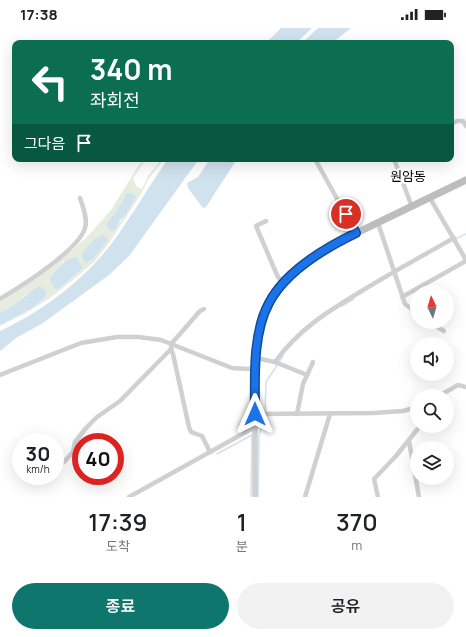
<!DOCTYPE html>
<html lang="ko">
<meta charset="utf-8">
<style>
:root{--surface:#fff;--page:#f2f2f2;--text:#202124;--muted:#757577;--accent:#0f766e}
body{margin:0;font-family:Manrope,"Noto Sans KR",sans-serif;background:var(--page);color:var(--text);height:100vh;display:flex;flex-direction:column;font-size:15px;white-space:nowrap}
*{box-sizing:border-box;margin:0}
p{font-size:13px;color:var(--muted)}
.icon{flex:none;width:22px;height:22px;fill:none;stroke:currentColor;stroke-width:2;stroke-linecap:round;stroke-linejoin:round}
.map{position:relative;height:469px;overflow:hidden}
.sheet{display:flex;flex-direction:column;background:var(--surface);flex:1}
.sheet>*{flex:none}
.top-card{position:absolute;left:12px;top:12px;width:442px;height:122px;border-radius:8px;box-shadow:0 4px 16px #0002;background:#0b6e4f;color:#fff;overflow:hidden}
.needle{width:26px;rotate:355deg}
.controls{position:absolute;left:410px;top:257px;display:grid;gap:8px}
.controls a{display:grid;place-items:center;width:44px;height:44px;border-radius:50%;background:var(--surface);box-shadow:0 4px 16px #0002;font-size:20px}
.speed{position:absolute;left:12px;top:405px;display:flex;gap:8px;font-size:20px;font-weight:700;text-align:center}
.speed>*{display:grid;place-content:center;width:52px;height:52px;border-radius:50%;background:var(--surface);box-shadow:0 4px 16px #0002;line-height:1}
.speed small{font-size:10px;font-weight:400}
.speed .limit{border:6px solid #d22;background:#fff;color:#111}
.pin{position:absolute;display:grid;place-items:center;width:34px;height:34px;color:#fff;margin:-17px;border:2px solid #fff;border-radius:50%;box-shadow:0 1px 4px #0007}
.me{position:absolute;width:44px;margin:-22px;rotate:0deg;stroke-linejoin:round;filter:drop-shadow(0 0 3px #0008)}
.turn{display:flex;align-items:center;gap:14px;height:84px;padding:0 12px;font-size:18px}
.turn .icon{width:52px;height:52px;stroke-width:2.5}
.turn b{display:block;font-size:28px;line-height:34px}
.then{display:flex;align-items:center;height:38px;padding:0 12px;background:#0003;gap:8px;font-size:15px}
.eta{display:flex;justify-content:space-evenly;align-items:center;height:68px;text-align:center}
.eta b{font-size:24px;font-weight:600;line-height:28px}
.action{display:flex;gap:8px;margin-top:auto;padding:8px 12px}
.action a{flex:1;height:46px;border-radius:24px;background:var(--accent);color:#fff;font-size:16px;font-weight:600;line-height:46px;text-align:center}
.action a+a{background:var(--page);color:var(--text)}
.status{display:flex;justify-content:space-between;align-items:center;height:28px;padding:0 20px;background:var(--surface);direction:ltr}
.status svg{height:11px;fill:currentColor}
.map>svg:first-child{display:block}
.green{fill:#e6ecdf;fill-rule:evenodd}
.water{fill:#cfe2ee}
.lines{fill:none;stroke-linecap:round;stroke-linejoin:round}
.stream{stroke:#cfe2ee;stroke-width:1.5}
.minor{stroke:#d0d0d0;stroke-width:4.5}
.tertiary{stroke:#d0d0d0;stroke-width:5.5}
.secondary{stroke:#bdbdbd;stroke-width:7}
.route-casing{stroke:#114b97;stroke-width:10}
.route{stroke:#1a73e8;stroke-width:7}
.labels{text-anchor:middle;stroke-width:4;stroke-linejoin:round;paint-order:stroke}
.quarter-label{font-size:13px;fill:#000;stroke:#fff}
</style>
<div class="status"><b>17:38</b><svg viewBox="0 0 49 12"><path d="M0 12V9h3v3zM5 12V6h3v6zM10 12V3h3v9zM15 12V0h3v12zM26 1h20v11H26zM47 4h2v5h-2z"/></svg></div>
<div class="map">
<svg width="466" height="469" viewBox="0 0 466 469">
<rect width="100%" height="100%" fill="#fff"/>
<!-- green -->
<path class="green" d="M145,131H146L133,150L136,158L142,161L148,148L162,131H164L149,150L141,166L109,215L95,233L74,251L51,269L28,284L0,298V297C12,291 42,278 47,265L27,266L12,278L0,285V274L27,256L72,222L88,208L111,182L139,137ZM126,165L125,188C119,193 118,200 112,204L108,194L122,174ZM64,233L83,240L58,261L49,250Z"/>
<!-- water -->
<g class="water">
<polygon points="281,0 312,0 296,15 266,15"/>
<polygon points="318,0 351,0 332,15 302,15"/>
<path d="M168,131H199L129,228L109,247L43,295L16,310L0,323V303C43,283 83,253 112,215C132,188 149,158 168,131Z"/>
<polygon points="210,131 237,131 208,176 206,179 203,180 188,160 187,155 198,149"/>
<polygon points="126,165 132,165 136,169 125,188 120,192 117,200 112,204 107,198 108,194 122,174"/>
<path d="M102,207L106,209L108,212L93,231L85,235L81,227C87,219 93,211 102,207Z"/>
<path d="M76,229L83,240L58,261H55L49,250C57,242 63,231 76,229Z"/>
<path d="M39,258L43,260L47,265C42,278 13,290 0,297V285L12,278Z"/>
</g>
<g class="lines">
<!-- stream -->
<g class="stream">
<polyline points="455,211 466,206"/>
<polyline points="342,278 354,271"/>
<polyline points="217,426 252,407 251,469"/>
<polyline points="258,469 259,407 265,389 266,354 283,328"/>
</g>
<!-- minor -->
<g class="minor">
<polyline points="451,96 457,93 463,93 466,98"/>
<polyline points="315,131 356,205"/>
<polyline points="394,131 412,179"/>
<polyline points="430,170 466,232"/>
<polyline points="266,193 256,198 277,247 280,252 284,255"/>
<polyline points="378,195 405,276 417,285"/>
<polyline points="402,269 466,233"/>
<path d="M0,271C20,259 79,222 85,200C88,191 83,179 80,170"/>
<polyline points="429,294 444,303"/>
<polyline points="171,321 173,326 189,399 191,404 202,408 210,424"/>
<polyline points="256,330 275,334 307,347"/>
<path d="M275,334C299,301 327,284 360,264C391,245 422,228 454,210"/>
<polyline points="0,347 81,315 117,309 139,309 161,312 232,340 248,341 255,340"/>
<polyline points="439,368 458,357 466,359"/>
<polyline points="255,386 374,385 403,383 417,379"/>
<polyline points="297,386 303,356 313,334"/>
<polyline points="409,413 419,469"/>
<polyline points="55,439 65,433 73,424 75,414 86,400 97,389 120,373 171,321 172,315 200,283 204,281"/>
<polyline points="129,469 255,399"/>
<polyline points="305,469 330,386"/>
<polyline points="378,469 374,451 396,428 420,398"/>
</g>
<!-- tertiary -->
<polyline class="tertiary" points="255,469 255,340 257,322"/>
<!-- secondary -->
<polyline class="secondary" points="257,322 260,299 269,275 284,255 305,235 342,212 466,152"/>
</g>
<g class="lines">
<!-- route casing -->
<g class="route-casing">
<path id="route" d="M255,386C255,352 252,306 269,275C285,244 325,220 356,205L346,186"/>
</g>
<!-- route -->
<use href="#route" class="route"/>
</g>
<g class="labels">
<!-- quarter labels -->
<g class="quarter-label">
<text x="408" y="153">원암동</text>
</g>
</g>
</svg>
<div class="controls">
<a><svg class="needle" viewBox="-14 -14 28 28"><path d="M0-13l5 13h-10z" fill="#e53935"/><path d="M0 13l5-13h-10z" fill="#757577"/></svg></a>
<a><svg class="icon" aria-label="sound" viewBox="0 0 24 24"><path d="M4 9h4l5-4v14l-5-4H4zM17 9q2 3 0 6"/></svg></a>
<a><svg class="icon" aria-label="search" viewBox="0 0 24 24"><circle cx="10" cy="10" r="6"/><path d="M15 15l6 6"/></svg></a>
<a><svg class="icon" aria-label="layers" viewBox="0 0 24 24"><path d="M12 4l9 5-9 5-9-5zM3 14l9 5 9-5"/></svg></a>
</div>
<div class="speed"><div>30<small>km/h</small></div><div class="limit">40</div></div>
<div class="pin" style="left:346px;top:186px;background:#d93025"><svg class="icon" aria-label="arrive" viewBox="0 0 24 24"><path d="M6 21V4h12l-3 4 3 4H6"/></svg></div>
<svg class="me" style="left:255px;top:386px" viewBox="-20 -20 40 40"><path d="M0-17L14 15 0 8-14 15z" fill="#1a73e8" stroke="#fff" stroke-width="4"/></svg>
<div class="top-card">
<div class="turn"><svg class="icon" aria-label="left" viewBox="0 0 24 24"><path d="M17 20v-9H6M10 6l-5 5 5 5"/></svg><div><b>340 m</b>좌회전</div></div>
<div class="then">그다음<svg class="icon" aria-label="arrive" viewBox="0 0 24 24"><path d="M6 21V4h12l-3 4 3 4H6"/></svg></div>
</div>
</div>
<section class="sheet">
<div class="eta">
<div><b>17:39</b><p>도착</p></div>
<div><b>1</b><p>분</p></div>
<div><b>370</b><p>m</p></div>
</div>
<div class="action"><a>종료</a><a>공유</a></div>
</section>
